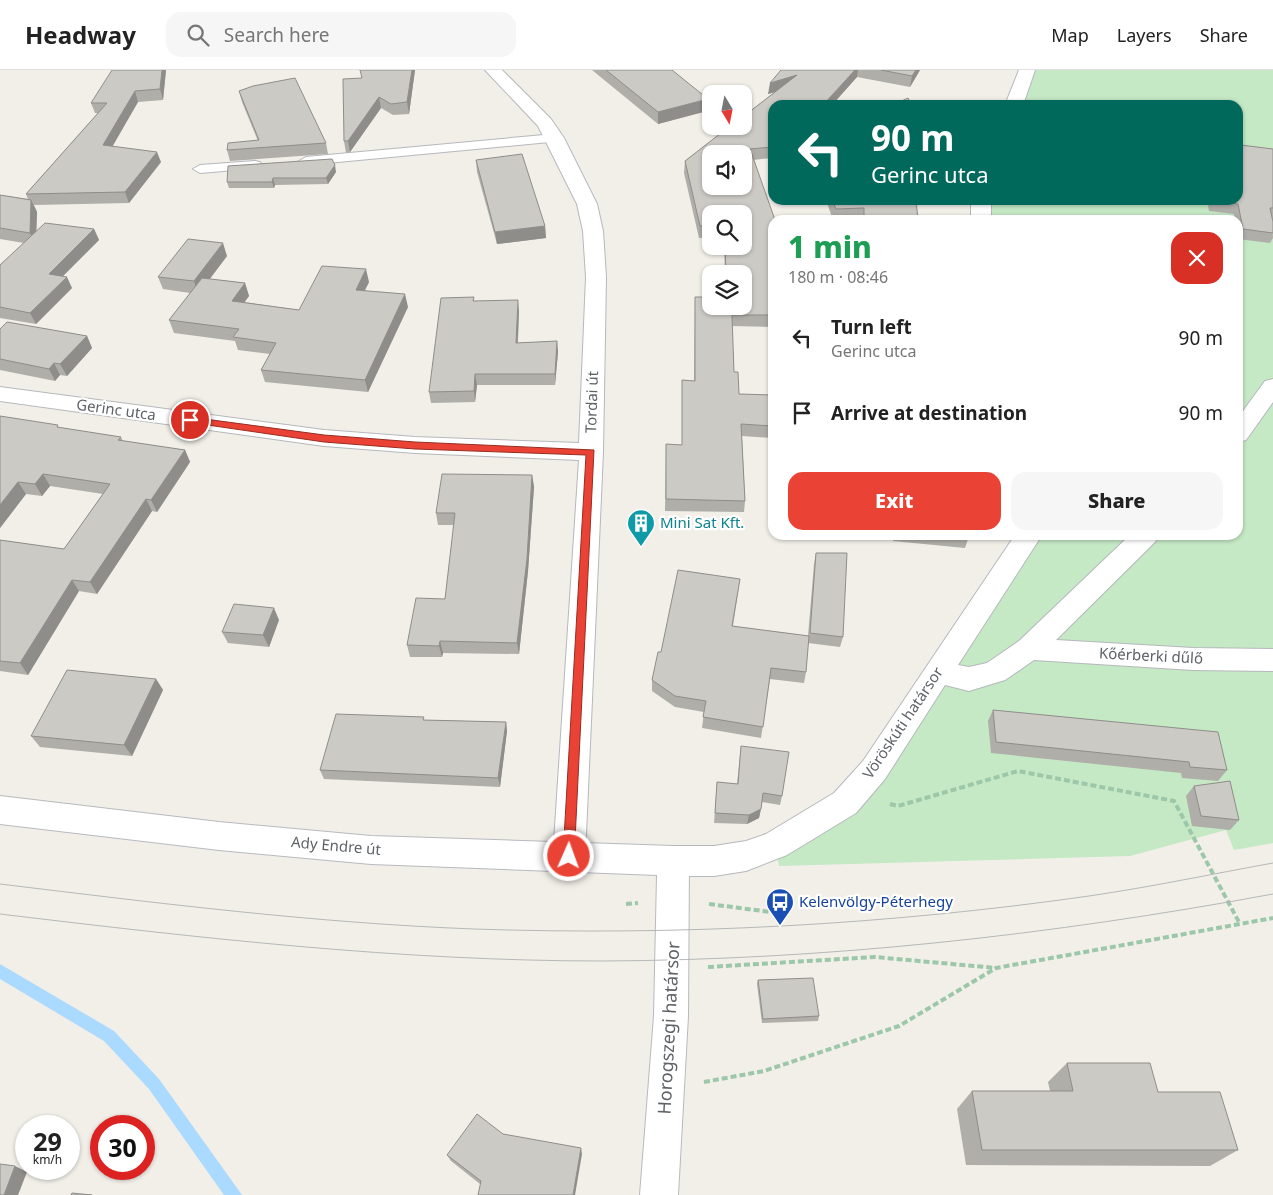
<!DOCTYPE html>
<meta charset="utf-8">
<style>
:root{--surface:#fff;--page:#f6f6f6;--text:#222;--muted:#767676;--line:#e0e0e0;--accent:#ea4335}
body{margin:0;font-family:"Noto Sans",sans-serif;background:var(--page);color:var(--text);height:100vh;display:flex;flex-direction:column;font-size:19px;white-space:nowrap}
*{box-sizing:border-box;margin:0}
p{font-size:16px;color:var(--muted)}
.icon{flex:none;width:28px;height:28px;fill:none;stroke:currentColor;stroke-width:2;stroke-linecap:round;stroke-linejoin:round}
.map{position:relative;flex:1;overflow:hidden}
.drawer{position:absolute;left:768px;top:145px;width:475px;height:325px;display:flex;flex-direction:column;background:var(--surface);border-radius:15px;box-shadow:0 1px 4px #0004}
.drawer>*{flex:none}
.banner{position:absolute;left:768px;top:30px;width:475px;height:105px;border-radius:15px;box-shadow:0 1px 4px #0004;background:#00695c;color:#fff;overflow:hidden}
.needle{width:32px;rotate:170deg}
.controls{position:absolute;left:702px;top:15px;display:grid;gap:10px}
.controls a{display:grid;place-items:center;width:50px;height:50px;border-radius:10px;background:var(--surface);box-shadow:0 1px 4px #0004;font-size:25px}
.speed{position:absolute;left:15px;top:1045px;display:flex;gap:10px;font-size:25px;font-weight:700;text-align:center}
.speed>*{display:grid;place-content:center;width:65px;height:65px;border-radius:50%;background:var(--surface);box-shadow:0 1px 4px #0004;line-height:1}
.speed small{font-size:12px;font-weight:400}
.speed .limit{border:8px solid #d22;background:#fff;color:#111}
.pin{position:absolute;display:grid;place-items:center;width:42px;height:42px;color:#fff;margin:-21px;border:2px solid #fff;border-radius:50%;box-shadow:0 1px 5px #0007}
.me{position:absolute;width:55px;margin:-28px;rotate:2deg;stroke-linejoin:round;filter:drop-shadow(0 0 4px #0008)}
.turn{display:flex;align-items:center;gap:18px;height:105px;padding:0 20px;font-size:22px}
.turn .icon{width:65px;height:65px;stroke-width:2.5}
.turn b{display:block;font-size:35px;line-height:42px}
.round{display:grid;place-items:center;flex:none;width:52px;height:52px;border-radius:15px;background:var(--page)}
.head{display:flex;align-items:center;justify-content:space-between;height:85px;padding:0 20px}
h1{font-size:30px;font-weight:800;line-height:38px;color:#1e9e55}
.button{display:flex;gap:10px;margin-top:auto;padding:10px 20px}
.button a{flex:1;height:58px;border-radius:15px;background:var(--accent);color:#fff;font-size:20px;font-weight:800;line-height:58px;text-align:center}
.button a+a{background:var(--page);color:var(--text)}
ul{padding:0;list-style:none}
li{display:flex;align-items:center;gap:15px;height:75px;padding:0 20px}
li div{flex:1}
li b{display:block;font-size:19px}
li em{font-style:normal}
header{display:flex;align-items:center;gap:30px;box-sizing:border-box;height:70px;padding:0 25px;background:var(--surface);border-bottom:1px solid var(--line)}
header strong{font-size:24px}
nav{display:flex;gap:28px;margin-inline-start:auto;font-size:18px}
.search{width:350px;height:45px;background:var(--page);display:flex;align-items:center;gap:12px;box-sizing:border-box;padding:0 18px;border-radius:15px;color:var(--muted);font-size:19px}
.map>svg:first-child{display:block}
.green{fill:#c5e8c5}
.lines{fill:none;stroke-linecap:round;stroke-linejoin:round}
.stream{fill:#aadaff;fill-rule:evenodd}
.lane-casing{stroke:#b5b8bc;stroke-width:2}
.street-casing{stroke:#b5b8bc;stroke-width:2}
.secondary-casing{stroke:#b6babf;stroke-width:2}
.path{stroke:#9cc7a9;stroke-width:4;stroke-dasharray:6 3;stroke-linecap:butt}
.lane{fill:#fff;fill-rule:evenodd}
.street{fill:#fff;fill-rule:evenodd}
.secondary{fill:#fff;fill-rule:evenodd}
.tram{stroke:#b6b7b8;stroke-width:1}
.wall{fill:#afaea9}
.shaded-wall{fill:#8f8d8a}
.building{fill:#cccac5;stroke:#8f8d8a;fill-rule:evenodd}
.route{fill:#ea4335;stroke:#982c22}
.labels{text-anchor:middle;stroke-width:4.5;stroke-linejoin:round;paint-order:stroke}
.street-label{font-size:15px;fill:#5f6368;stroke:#fff}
.culture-label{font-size:15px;fill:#0d838f;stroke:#fff;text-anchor:start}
.transit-label{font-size:15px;fill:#164399;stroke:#fff;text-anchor:start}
.near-street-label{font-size:18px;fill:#5f6368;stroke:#fff}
</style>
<header>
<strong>Headway</strong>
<div class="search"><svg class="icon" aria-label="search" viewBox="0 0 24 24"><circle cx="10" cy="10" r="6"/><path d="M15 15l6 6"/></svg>Search here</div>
<nav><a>Map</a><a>Layers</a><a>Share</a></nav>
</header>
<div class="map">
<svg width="1273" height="1125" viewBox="0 0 1273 1125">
<rect width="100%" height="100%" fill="#f1efe8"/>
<!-- green -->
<polygon class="green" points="1031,0 1273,0 1273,773 1234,780 1226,760 1130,786 779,796 776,775 845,733 1029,465 1238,465 1238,150 981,150 981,130 1238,130 1238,35 1017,35"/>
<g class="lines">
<!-- stream -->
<polygon class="stream" points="0,894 114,961 159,1009 242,1125 224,1125 149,1019 104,971 0,909"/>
<!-- lane casing -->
<g class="lane-casing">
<g id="lane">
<polygon points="555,64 560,65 561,68 560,71 306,95 299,91 306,87"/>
<polygon points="255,91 260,92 262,95 260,98 200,103 193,99 200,95"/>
</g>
</g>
<!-- street casing -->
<g class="street-casing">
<g id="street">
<polygon points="485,0 502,0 551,49 564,68 597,134 603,161 606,207 603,382 585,787 580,797 569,802 558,797 553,787 579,390 415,383 324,376 0,331 0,317 324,360 415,367 579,373 586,207 583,161 577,134 538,56"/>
<polygon points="1019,0 1035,0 1023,35 1005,35"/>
<rect x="971" y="130" width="20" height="20"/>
<polygon points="1273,309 1273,332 1246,370 1238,372 1238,348 1265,311"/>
<polygon points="1015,465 1042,465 958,595 969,597 987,593 1019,571 1130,465 1159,465 1155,472 1056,570 1193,578 1273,579 1273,601 1193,600 1034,590 1005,610 995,613 969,621 945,615 885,709 856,743 787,785 746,801 714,806 673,806 662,801 657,791 662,781 673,776 714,776 746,771 766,764 834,723 863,691"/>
</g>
</g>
<!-- secondary casing -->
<g class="secondary-casing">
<polygon id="secondary" points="0,726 219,752 371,766 673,776 684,781 689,791 688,946 678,1125 640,1125 654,946 657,805 371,794 219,780 0,754"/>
</g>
<!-- path -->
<g class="path">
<polyline points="890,734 898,736 1018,701 1174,731 1240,854"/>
<polyline points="626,834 638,833"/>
<polyline points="709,834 778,843"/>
<polyline points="708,897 875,887 996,898"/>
<polyline points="704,1012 764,1001 899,956 996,898 1273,848"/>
</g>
<!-- lane -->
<use href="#lane" class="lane"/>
<!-- street -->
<use href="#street" class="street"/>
<!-- secondary -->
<use href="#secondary" class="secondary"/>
<!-- tram -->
<g class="tram">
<path d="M0,814C157,833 315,853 474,859C679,866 886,855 1089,826C1151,817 1212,804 1273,793"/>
<path d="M0,844C200,868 400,891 602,891C828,890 1051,865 1273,824"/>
</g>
</g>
<!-- wall -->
<g class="wall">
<polygon points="166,0 163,30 138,32 112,76 161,92 129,133 34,135 37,142 36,161 94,159 99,170 63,206 72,218 36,254 0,248 0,195 24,173 0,169 0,125 28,129 26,124 98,43 95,43 91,33"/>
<polygon points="415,0 409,44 393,45 381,38 350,82 346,83 344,71 361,8"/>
<polygon points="592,0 672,0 707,41 658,54"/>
<polygon points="781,0 920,0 910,17 857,7 832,35 772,35 772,88 753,90 772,150 772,257 732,256 734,302 739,324 772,325 772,368 742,366 745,431 744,442 665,441 666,374 682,375 682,310 694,311 695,227 744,236 744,204 725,204 724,176 744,176 744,144 711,144 711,167 699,168 684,103 685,91 775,22 768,24"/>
<polygon points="239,21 326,73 328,84 230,91 227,80 258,71 242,32"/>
<polygon points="1241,75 1273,79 1273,149 1272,149 1273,168 1270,173 1238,169 1238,150 1235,150 1234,144 1209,141 1207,130 1238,130"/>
<polygon points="476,90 545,156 546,168 497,174 477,102"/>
<polygon points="336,102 328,114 275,115 274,118 229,118 227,112"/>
<polygon points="826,130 916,130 918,150 833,150"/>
<polygon points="918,130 951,130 950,133 920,135"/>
<polygon points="227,186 210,209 245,213 249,226 244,232 299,240 369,212 365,220 408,237 368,322 265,312 261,300 270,284 238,280 235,271 174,263 169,250 190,223 163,219 158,207"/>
<polygon points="474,227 474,231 519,241 518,273 557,271 558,282 555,315 477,315 475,332 431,333 429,322"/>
<polygon points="0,259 87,266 92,278 67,306 60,305 55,311 0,300"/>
<polygon points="0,346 60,358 121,367 123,371 185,380 190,392 157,442 152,441 97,524 79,521 28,605 0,601 0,470 64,479 103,424 50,416 42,426 26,424 0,458"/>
<polygon points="532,405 534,417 528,501 519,584 443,583 442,587 410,587 407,575 445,529 454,455 438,455 436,443"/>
<polygon points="893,465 969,465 969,466 965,478 893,471"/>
<polygon points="816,483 843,567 840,577 808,573 806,602 804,613 770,609 761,668 702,658 704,642 675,637 652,621 652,610 661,582 740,509 733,556 808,566 814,494"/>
<polygon points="279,550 269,577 228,573 222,562"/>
<polygon points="156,609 163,620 132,686 40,677 31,666"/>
<polygon points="993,640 1227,700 1218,711 1182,708 1181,703 991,683 988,651"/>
<polygon points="425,650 506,652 507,661 500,717 324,709 320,700"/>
<polygon points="741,676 782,726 780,735 762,732 759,748 747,754 714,753 717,712 737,714"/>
<polygon points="1194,716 1239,750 1230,760 1192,756 1186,726"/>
<polygon points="758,910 819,946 818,951 762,953 757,914"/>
<polygon points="1067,993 1158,1022 1238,1080 1210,1096 966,1095 957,1039 972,1021 1050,1021 1048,1012"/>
<polygon points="503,1064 582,1084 480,1114 451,1091 447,1085"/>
</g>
<!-- shaded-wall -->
<g class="shaded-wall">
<polygon points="162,0 166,0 163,30 160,19"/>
<polygon points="412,0 415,0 409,44 407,32"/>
<polygon points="855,0 858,0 857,7 832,35 823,35"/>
<polygon points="916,0 920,0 910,17 912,6"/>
<polygon points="797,5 796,16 768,24 770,13"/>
<polygon points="135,21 138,32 107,86 103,75"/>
<polygon points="379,27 381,38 350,82 348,71"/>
<polygon points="708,29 707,41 658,54 658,42"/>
<polygon points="157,82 161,92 129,133 125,122"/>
<polygon points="335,95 336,102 328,114 326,108"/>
<polygon points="273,108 275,115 274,118 272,112"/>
<polygon points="31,130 37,142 36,175 30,163"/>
<polygon points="545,156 546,168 497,174 495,162"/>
<polygon points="94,159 99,170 54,215 49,204"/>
<polygon points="223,173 227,186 198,224 194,211"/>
<polygon points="366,199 369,212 359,232 356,220"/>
<polygon points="67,207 72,218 36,254 30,243"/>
<polygon points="245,213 249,226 237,243 232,231"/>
<polygon points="405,224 408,237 368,322 365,310"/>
<polygon points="518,230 519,241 517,284 516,273"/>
<polygon points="87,266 92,278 67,306 60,294"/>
<polygon points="557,271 558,282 555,315 555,304"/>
<polygon points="54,293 60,305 55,311 49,299"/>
<polygon points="475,304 477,315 475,332 474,321"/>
<polygon points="185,380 190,392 157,442 151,430"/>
<polygon points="43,404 50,416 42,426 35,414"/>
<polygon points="532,405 534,417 528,501 519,584 517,573"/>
<polygon points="18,412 26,424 0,458 0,435"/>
<polygon points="146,429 152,441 97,524 90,512"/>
<polygon points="72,510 79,521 28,605 20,593"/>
<polygon points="274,538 279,550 269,577 263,565"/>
<polygon points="440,571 443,583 442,587 439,576"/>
<polygon points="156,609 163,620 132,686 124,675"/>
<polygon points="506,652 507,661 500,717 498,708"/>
<polygon points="761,739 759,748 747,754 749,745"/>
<polygon points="581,1078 582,1084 575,1125 573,1125"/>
<polygon points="15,1096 27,1102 18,1125 4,1125"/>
</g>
<!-- building -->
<g class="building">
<polygon points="112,0 162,0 160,19 135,21 103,75 157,82 125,122 26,124 107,33 91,33"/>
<polygon points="360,0 412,0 407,32 391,34 379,27 348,71 344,71 343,9 362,8"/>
<polygon points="606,0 672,0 708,29 658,42"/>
<path d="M781,0H855L823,35H772V77L750,79L775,150H772V245H732L734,302H738L739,324L772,325V356L741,354L745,431L666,429V374L682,375V310L695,311V227H711V236H744V204H726L725,176H744V144H711V156H700L685,91L730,56H744V46L797,5L770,13ZM711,84H744V116H711Z"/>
<polygon points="881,0 916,0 912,6"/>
<polygon points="295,8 326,73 227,80 228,73 259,70 239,21 253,16"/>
<polygon points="908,28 912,35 893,35"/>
<polygon points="1238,63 1241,75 1273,79 1273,138 1270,138 1273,152 1273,163 1243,159 1238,134 1213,131 1213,130 1238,130"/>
<polygon points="522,84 545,156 495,162 476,90"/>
<polygon points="332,89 335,95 326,108 273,108 272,112 227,112 228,96"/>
<polygon points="0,125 31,130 30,163 0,158"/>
<polygon points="832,130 916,130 918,150 864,150 864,138 836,139"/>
<polygon points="45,153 94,159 49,204 67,207 30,243 0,237 0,195"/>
<polygon points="188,169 223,173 194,211 158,207"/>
<polygon points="322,196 366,199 356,220 405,224 365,310 261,300 276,273 233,267 239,259 169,250 202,208 245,213 232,231 299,240"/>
<polygon points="474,227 473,231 518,230 516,273 557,271 555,304 475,304 474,321 429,322 441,228"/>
<polygon points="7,252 87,266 60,294 54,293 49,299 0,289 0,259"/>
<polygon points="0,346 58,355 57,357 121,367 118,370 185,380 151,430 146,429 90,512 72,510 20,593 0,591 0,470 64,479 110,414 43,404 35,414 18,412 0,435"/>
<polygon points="442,404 532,405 527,489 517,573 440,571 439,576 407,575 416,528 445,529 455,443 436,443"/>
<polygon points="816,483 847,483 843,567 810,563"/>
<polygon points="678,500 740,509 732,556 809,566 806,602 771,598 763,657 703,647 706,631 675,626 652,610 658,582 661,582"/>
<polygon points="234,534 274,538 263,565 222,562"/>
<polygon points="67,600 156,609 124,675 31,666"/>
<polygon points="993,640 1218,662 1227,700 1190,697 1189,692 996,672"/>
<polygon points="336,644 424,647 423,650 506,652 498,708 320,700"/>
<polygon points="741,676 789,682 782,726 763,723 761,739 749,745 715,743 717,712 738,714"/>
<polygon points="1230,711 1239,750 1201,746 1194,716"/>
<polygon points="813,908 819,946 763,949 758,910"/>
<polygon points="1067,993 1150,993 1158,1022 1220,1022 1238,1080 982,1080 972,1021 1073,1021"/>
<polygon points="477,1044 503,1064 581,1078 573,1125 478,1125 481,1111 447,1085"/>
<polygon points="0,1094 15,1096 4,1125 0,1125"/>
<polygon points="72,1123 92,1125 71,1125"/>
</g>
<!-- route -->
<polygon class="route" points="190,347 324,365 415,372 594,380 574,791 569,793 565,791 563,786 586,385 415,379 324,372 187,352 186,350"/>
<!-- icons -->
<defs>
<g id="building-pin" transform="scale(1.4375)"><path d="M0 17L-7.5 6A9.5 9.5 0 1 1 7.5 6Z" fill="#0f9aa8" stroke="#fff"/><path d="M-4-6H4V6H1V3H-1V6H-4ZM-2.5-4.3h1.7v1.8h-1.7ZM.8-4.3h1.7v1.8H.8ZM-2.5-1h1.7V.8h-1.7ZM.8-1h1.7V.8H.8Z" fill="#fff"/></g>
<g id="bus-pin" transform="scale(1.4375)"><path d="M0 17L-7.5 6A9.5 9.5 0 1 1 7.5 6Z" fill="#1a4fb4" stroke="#fff"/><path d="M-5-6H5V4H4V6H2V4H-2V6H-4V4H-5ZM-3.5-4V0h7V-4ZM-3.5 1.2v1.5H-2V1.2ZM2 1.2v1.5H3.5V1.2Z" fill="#fff"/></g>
</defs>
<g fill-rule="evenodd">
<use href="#building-pin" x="641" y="453"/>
<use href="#bus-pin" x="780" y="832"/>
</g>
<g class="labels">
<!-- street labels -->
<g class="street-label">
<text transform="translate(592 332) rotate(-88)" y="5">Tordai út</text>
<text transform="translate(116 340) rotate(8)" y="5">Gerinc utca</text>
<text transform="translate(1151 586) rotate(3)" y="5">Kőérberki dűlő</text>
<text transform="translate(903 653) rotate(-56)" y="5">Vöröskúti határsor</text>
<text transform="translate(336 776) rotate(5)" y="5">Ady Endre út</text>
</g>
<!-- culture labels -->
<g class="culture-label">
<text x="660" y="458">Mini Sat Kft.</text>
</g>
<!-- transit labels -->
<g class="transit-label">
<text x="799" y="837">Kelenvölgy-Péterhegy</text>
</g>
<!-- near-street labels -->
<g class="near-street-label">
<text transform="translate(669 958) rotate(-87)" y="6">Horogszegi határsor</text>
</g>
</g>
</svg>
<div class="controls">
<a><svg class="needle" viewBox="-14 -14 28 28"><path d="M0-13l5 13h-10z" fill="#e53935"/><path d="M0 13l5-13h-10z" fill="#767676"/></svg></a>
<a><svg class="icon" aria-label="sound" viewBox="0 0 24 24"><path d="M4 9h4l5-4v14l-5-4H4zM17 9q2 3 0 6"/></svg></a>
<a><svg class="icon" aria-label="search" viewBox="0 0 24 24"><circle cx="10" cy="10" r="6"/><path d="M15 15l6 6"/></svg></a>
<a><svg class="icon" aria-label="layers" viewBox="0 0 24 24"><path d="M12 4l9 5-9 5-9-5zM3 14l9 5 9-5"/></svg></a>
</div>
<div class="speed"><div>29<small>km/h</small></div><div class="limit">30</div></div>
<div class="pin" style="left:190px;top:350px;background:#d93025"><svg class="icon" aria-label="arrive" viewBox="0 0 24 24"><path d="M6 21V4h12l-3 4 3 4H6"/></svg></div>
<svg class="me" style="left:569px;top:786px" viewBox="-20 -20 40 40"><circle r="17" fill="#ea4335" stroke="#fff" stroke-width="3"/><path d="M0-11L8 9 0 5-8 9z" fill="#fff"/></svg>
<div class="banner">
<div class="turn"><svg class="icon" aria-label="left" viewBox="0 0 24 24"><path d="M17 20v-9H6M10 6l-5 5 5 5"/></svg><div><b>90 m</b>Gerinc utca</div></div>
</div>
<section class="drawer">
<div class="head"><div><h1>1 min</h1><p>180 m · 08:46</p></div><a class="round" style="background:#d93025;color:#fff"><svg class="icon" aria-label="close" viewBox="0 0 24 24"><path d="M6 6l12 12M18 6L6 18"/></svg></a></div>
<ul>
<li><svg class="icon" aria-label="left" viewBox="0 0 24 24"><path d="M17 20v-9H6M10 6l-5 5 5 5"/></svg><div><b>Turn left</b><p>Gerinc utca</p></div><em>90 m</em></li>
<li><svg class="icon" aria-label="arrive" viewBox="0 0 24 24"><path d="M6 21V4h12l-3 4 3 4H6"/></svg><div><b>Arrive at destination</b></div><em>90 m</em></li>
</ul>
<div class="button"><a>Exit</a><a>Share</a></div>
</section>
</div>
